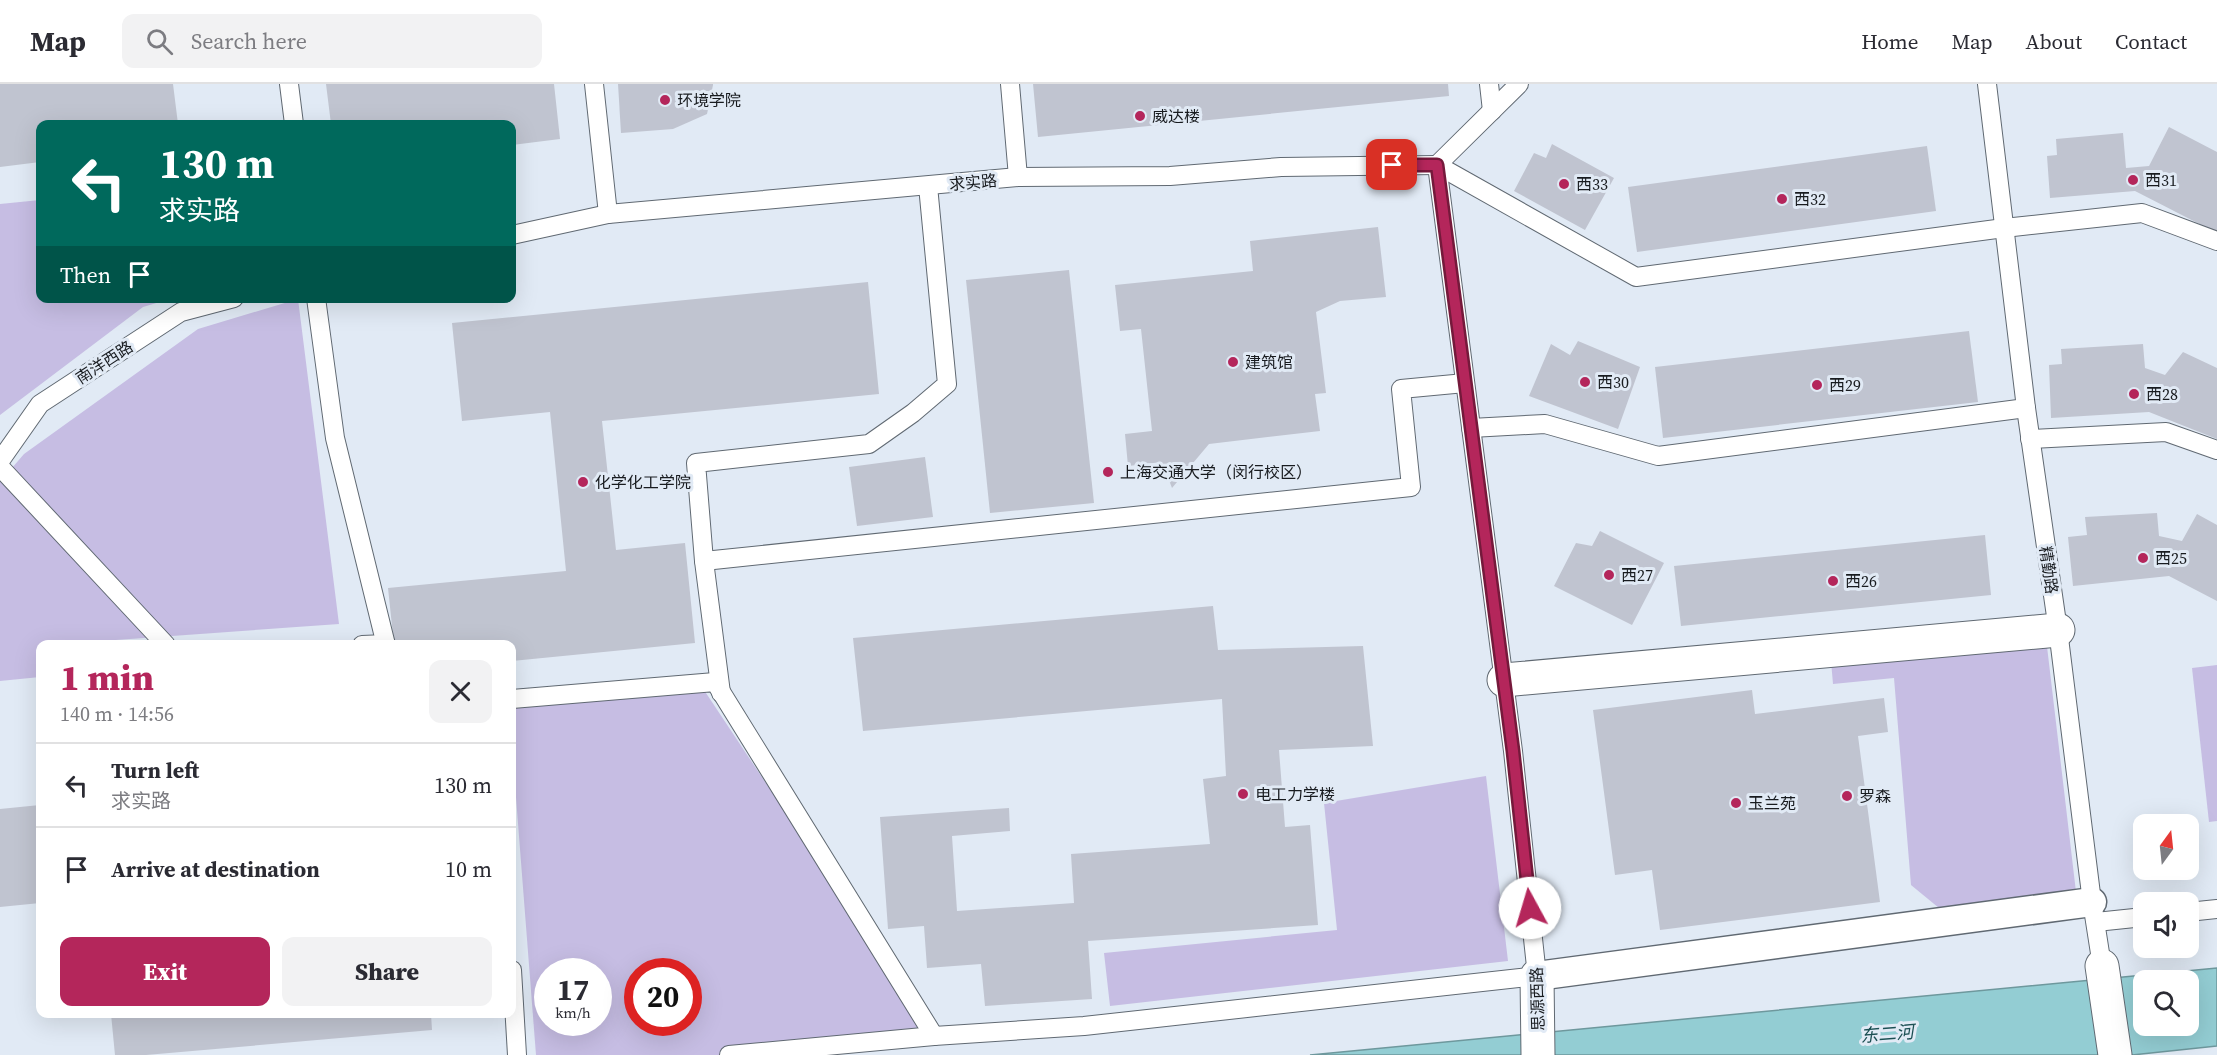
<!DOCTYPE html>
<meta charset="utf-8">
<style>
:root{--surface:#fff;--page:#f2f2f3;--text:#2b2b33;--muted:#7c7c81;--line:#e1e1e2;--accent:#b4265b}
body{margin:0;font-family:"Source Serif 4","Noto Sans SC",serif;background:var(--page);color:var(--text);height:100vh;display:flex;flex-direction:column;font-size:22px;white-space:nowrap}
*{box-sizing:border-box;margin:0}
p{font-size:20px;color:var(--muted)}
.icon{flex:none;width:33px;height:33px;fill:none;stroke:currentColor;stroke-width:2;stroke-linecap:round;stroke-linejoin:round}
.map{position:relative;flex:1;overflow:hidden}
.panel{position:absolute;left:36px;top:556px;width:480px;height:378px;display:flex;flex-direction:column;background:var(--surface);border-radius:12px;box-shadow:0 6px 24px #0002}
.panel>*{flex:none}
.top-card{position:absolute;left:36px;top:36px;width:480px;height:183px;border-radius:12px;box-shadow:0 6px 24px #0002;background:#00695c;color:#fff;overflow:hidden}
.needle{width:39px;rotate:15deg}
.tools{position:absolute;left:2133px;top:730px;display:grid;gap:12px}
.tools a{display:grid;place-items:center;width:66px;height:66px;border-radius:12px;background:var(--surface);box-shadow:0 6px 24px #0002;font-size:30px}
.speed{position:absolute;left:534px;top:874px;display:flex;gap:12px;font-size:30px;font-weight:700;text-align:center}
.speed>*{display:grid;place-content:center;width:78px;height:78px;border-radius:50%;background:var(--surface);box-shadow:0 6px 24px #0002;line-height:1}
.speed small{font-size:15px;font-weight:400}
.speed .limit{border:9px solid #d22;background:#fff;color:#111}
.pin{position:absolute;display:grid;place-items:center;width:51px;height:51px;color:#fff;margin:-26px;border-radius:12px;box-shadow:0 3px 9px #0006}
.me{position:absolute;width:66px;margin:-33px;rotate:354deg;stroke-linejoin:round;filter:drop-shadow(0 0 4px #0008)}
.turn{display:flex;align-items:center;gap:21px;height:126px;padding:0 24px;font-size:27px}
.turn .icon{width:78px;height:78px;stroke-width:2.5}
.turn b{display:block;font-size:42px;line-height:51px}
.then{display:flex;align-items:center;height:57px;padding:0 24px;background:#0003;gap:12px;font-size:22px}
.round{display:grid;place-items:center;flex:none;width:63px;height:63px;border-radius:12px;background:var(--page)}
.summary{display:flex;align-items:center;justify-content:space-between;height:102px;padding:0 24px}
h1{font-size:36px;font-weight:800;line-height:45px;color:var(--accent)}
.button{display:flex;gap:12px;margin-top:auto;padding:12px 24px}
.button a{flex:1;height:69px;border-radius:12px;background:var(--accent);color:#fff;font-size:24px;font-weight:800;line-height:69px;text-align:center}
.button a+a{background:var(--page);color:var(--text)}
ul{padding:0;list-style:none}
li{display:flex;align-items:center;gap:18px;height:84px;padding:0 24px;border-top:2px solid var(--line)}
li div{flex:1}
li b{display:block;font-size:22px}
li em{font-style:normal}
header{display:flex;align-items:center;gap:36px;box-sizing:border-box;height:84px;padding:0 30px;background:var(--surface);border-bottom:2px solid var(--line)}
header strong{font-size:28px}
nav{display:flex;gap:33px;margin-inline-start:auto;font-size:21px}
.search{width:420px;height:54px;background:var(--page);display:flex;align-items:center;gap:15px;box-sizing:border-box;padding:0 21px;border-radius:12px;color:var(--muted);font-size:22px}
.map>svg:first-child{display:block}
.green{fill:#c6bde3;fill-rule:evenodd}
.water{fill:#93cdd3;stroke:#6e989d;stroke-width:1.5;fill-rule:evenodd}
.building{fill:#c0c4d0}
.lines{fill:none;stroke-linecap:round;stroke-linejoin:round}
.service-casing{stroke:#606972;stroke-width:20}
.pedestrian-casing{stroke:#606972;stroke-width:31}
.minor-casing{stroke:#606972;stroke-width:35}
.service{stroke:#fff;stroke-width:18}
.pedestrian{stroke:#fff;stroke-width:28}
.minor{stroke:#fff;stroke-width:33}
.route-casing{stroke:#75193b;stroke-width:15}
.route{stroke:#b4265b;stroke-width:10}
.poi-dot{fill:#b4265b;stroke:#e1eaf5;stroke-width:2}
.labels{text-anchor:middle;stroke-width:6;stroke-linejoin:round;paint-order:stroke}
.poi-label{font-size:16px;fill:#181b1f;stroke:#e1eaf5;text-anchor:start}
.street-label{font-size:16px;fill:#181b1f;stroke:#e1eaf5}
.water-label{font-size:18px;font-style:italic;fill:#1b4f53;stroke:#e1eaf5}
</style>
<header>
<strong>Map</strong>
<div class="search"><svg class="icon" aria-label="search" viewBox="0 0 24 24"><circle cx="10" cy="10" r="6"/><path d="M15 15l6 6"/></svg>Search here</div>
<nav><a>Home</a><a>Map</a><a>About</a><a>Contact</a></nav>
</header>
<div class="map">
<svg width="2217" height="971" viewBox="0 0 2217 971">
<rect width="100%" height="100%" fill="#e1eaf5"/>
<!-- green -->
<g class="green">
<polygon points="40,116 40,214 170,215 143,223 0,331 0,120"/>
<polygon points="298,215 339,540 88,558 88,561 40,561 40,593 0,597 0,398 24,370 198,245"/>
<polygon points="2046,554 2076,808 1939,824 1911,801 1894,594 1833,600 1831,577"/>
<polygon points="2217,581 2217,737 2209,738 2192,584"/>
<path d="M700,600L934,952L729,971H536L512,662V615ZM548,888H598V939H548ZM638,888H688V939H638Z"/>
<polygon points="1486,692 1508,877 1110,922 1104,869 1337,846 1324,719"/>
</g>
<!-- water -->
<path class="water" d="M2217,884V962L2132,971H1310ZM2144,897H2188V942H2144Z"/>
<!-- building -->
<g class="building">
<polygon points="0,0 173,0 178,40 40,40 40,78 0,83"/>
<polygon points="326,0 554,0 560,55 512,61 512,40 331,40"/>
<polygon points="618,0 713,0 713,1 707,30 673,45 621,49"/>
<polygon points="1033,0 1448,0 1449,12 1038,53"/>
<polygon points="2169,43 2217,68 2217,149 2135,107 2050,114 2047,72 2057,71 2056,55 2123,49 2126,84 2149,82"/>
<polygon points="1552,60 1614,94 1585,146 1514,107 1534,69 1546,74"/>
<polygon points="1927,62 1936,127 1637,168 1628,103"/>
<polygon points="1378,143 1386,213 1340,217 1316,228 1326,309 1315,310 1320,347 1209,360 1172,404 1162,378 1128,382 1125,350 1152,347 1141,245 1120,247 1115,201 1253,187 1250,157"/>
<polygon points="1069,186 1094,419 990,429 966,196"/>
<polygon points="868,198 879,310 602,337 616,466 685,459 695,559 512,577 512,561 394,561 388,504 566,487 550,328 462,337 452,239"/>
<polygon points="1969,247 1978,318 1663,354 1655,283"/>
<polygon points="1578,257 1640,283 1618,345 1529,312 1551,260 1570,271"/>
<polygon points="2143,260 2145,284 2165,291 2183,268 2217,284 2217,355 2149,328 2051,334 2049,281 2062,280 2061,265"/>
<polygon points="925,373 933,433 857,442 849,383"/>
<polygon points="2157,429 2159,452 2182,457 2197,430 2217,441 2217,517 2169,492 2073,502 2068,453 2087,451 2085,433"/>
<polygon points="1600,447 1664,479 1632,541 1554,502 1576,459 1592,462"/>
<polygon points="1985,451 1991,511 1681,542 1674,482"/>
<polygon points="1213,522 1218,566 1363,562 1373,662 1279,666 1285,743 1310,741 1318,841 1088,857 1092,915 985,922 981,880 927,884 924,842 888,845 880,733 1009,724 1010,747 952,752 957,827 1074,819 1071,770 1210,760 1203,695 1226,692 1222,615 863,647 853,554"/>
<polygon points="1752,606 1755,630 1884,614 1888,648 1858,652 1880,818 1660,846 1652,786 1615,791 1593,626"/>
<polygon points="40,721 40,819 0,823 0,725"/>
<polygon points="111,930 431,930 432,946 146,971 115,971"/>
</g>
<g class="lines">
<!-- service casing -->
<g class="service-casing">
<g id="service">
<polyline points="289,0 294,40"/>
<polyline points="594,0 608,130"/>
<polyline points="1010,0 1018,93"/>
<polyline points="1489,0 1492,27"/>
<polyline points="1987,0 2026,324 2058,546 2092,818 2102,882"/>
<polyline points="1437,81 1636,193 2004,144 2142,129 2217,157"/>
<polyline points="1437,81 1519,0"/>
<polyline points="512,151 608,130 1018,93 1170,92 1281,83 1437,81"/>
<polyline points="316,214 335,354 386,561"/>
<polyline points="1471,344 1545,340 1658,372 2026,324"/>
<polyline points="2030,355 2166,348 2217,366"/>
<polyline points="0,377 40,320 181,228 234,214"/>
<polyline points="0,383 166,561"/>
<polyline points="704,477 1411,403 1401,305 1465,299"/>
<polyline points="362,561 386,560"/>
<polyline points="721,609 704,477 696,379 869,360 913,329 947,300 928,102"/>
<polyline points="512,615 715,598 934,952"/>
<polyline points="2188,828 2217,825"/>
<polyline points="2096,838 2144,833"/>
<polyline points="512,886 517,971"/>
<polyline points="729,971 934,952 1084,942 1537,892 1513,667 1437,81"/>
</g>
</g>
<!-- pedestrian casing -->
<g class="pedestrian-casing">
<polyline id="pedestrian" points="1537,892 2092,818"/>
</g>
<!-- minor casing -->
<g class="minor-casing">
<g id="minor">
<polyline points="1504,596 2058,546"/>
<polyline points="2102,882 2115,971"/>
<polyline points="1537,892 1538,971"/>
</g>
</g>
<!-- service -->
<use href="#service" class="service"/>
<!-- pedestrian -->
<use href="#pedestrian" class="pedestrian"/>
<!-- minor -->
<use href="#minor" class="minor"/>
</g>
<g class="lines">
<!-- route casing -->
<g class="route-casing">
<polyline id="route" points="1392,81 1437,81 1513,667 1530,824"/>
</g>
<!-- route -->
<use href="#route" class="route"/>
</g>
<!-- markers -->
<g class="poi-dot">
<circle cx="665" cy="16" r="6"/>
<circle cx="1140" cy="32" r="6"/>
<circle cx="2133" cy="96" r="6"/>
<circle cx="1564" cy="100" r="6"/>
<circle cx="1782" cy="115" r="6"/>
<circle cx="1233" cy="278" r="6"/>
<circle cx="1585" cy="298" r="6"/>
<circle cx="1817" cy="301" r="6"/>
<circle cx="2134" cy="310" r="6"/>
<circle cx="1108" cy="388" r="6"/>
<circle cx="583" cy="398" r="6"/>
<circle cx="2143" cy="474" r="6"/>
<circle cx="1609" cy="491" r="6"/>
<circle cx="1833" cy="497" r="6"/>
<circle cx="1243" cy="710" r="6"/>
<circle cx="1847" cy="712" r="6"/>
<circle cx="1736" cy="719" r="6"/>
</g>
<g class="labels">
<!-- poi labels -->
<g class="poi-label">
<text x="677" y="22">环境学院</text>
<text x="1152" y="38">威达楼</text>
<text x="2145" y="102">西31</text>
<text x="1576" y="106">西33</text>
<text x="1794" y="121">西32</text>
<text x="1245" y="284">建筑馆</text>
<text x="1597" y="304">西30</text>
<text x="1829" y="307">西29</text>
<text x="2146" y="316">西28</text>
<text x="1120" y="394">上海交通大学（闵行校区）</text>
<text x="595" y="404">化学化工学院</text>
<text x="2155" y="480">西25</text>
<text x="1621" y="497">西27</text>
<text x="1845" y="503">西26</text>
<text x="1255" y="716">电工力学楼</text>
<text x="1859" y="718">罗森</text>
<text x="1748" y="725">玉兰苑</text>
</g>
<!-- street labels -->
<g class="street-label">
<text transform="translate(973 98) rotate(-5)" y="6">求实路</text>
<text transform="translate(104 278) rotate(-33)" y="6">南洋西路</text>
<text transform="translate(2049 486) rotate(82)" y="6">精勤路</text>
<text transform="translate(1537 915) rotate(-92)" y="6">思源西路</text>
</g>
<!-- water labels -->
<g class="water-label">
<text transform="translate(1887 950) rotate(-5)" y="6">东二河</text>
</g>
</g>
</svg>
<div class="tools">
<a><svg class="needle" viewBox="-14 -14 28 28"><path d="M0-13l5 13h-10z" fill="#e53935"/><path d="M0 13l5-13h-10z" fill="#7c7c81"/></svg></a>
<a><svg class="icon" aria-label="sound" viewBox="0 0 24 24"><path d="M4 9h4l5-4v14l-5-4H4zM17 9q2 3 0 6"/></svg></a>
<a><svg class="icon" aria-label="search" viewBox="0 0 24 24"><circle cx="10" cy="10" r="6"/><path d="M15 15l6 6"/></svg></a>
</div>
<div class="speed"><div>17<small>km/h</small></div><div class="limit">20</div></div>
<div class="pin" style="left:1392px;top:81px;background:#d93025"><svg class="icon" aria-label="arrive" viewBox="0 0 24 24"><path d="M6 21V4h12l-3 4 3 4H6"/></svg></div>
<svg class="me" style="left:1530px;top:824px" viewBox="-20 -20 40 40"><circle r="19" fill="#fff"/><path d="M0-13L10 11 0 6-10 11z" fill="#b4265b"/></svg>
<div class="top-card">
<div class="turn"><svg class="icon" aria-label="left" viewBox="0 0 24 24"><path d="M17 20v-9H6M10 6l-5 5 5 5"/></svg><div><b>130 m</b>求实路</div></div>
<div class="then">Then<svg class="icon" aria-label="arrive" viewBox="0 0 24 24"><path d="M6 21V4h12l-3 4 3 4H6"/></svg></div>
</div>
<section class="panel">
<div class="summary"><div><h1>1 min</h1><p>140 m · 14:56</p></div><a class="round"><svg class="icon" aria-label="close" viewBox="0 0 24 24"><path d="M6 6l12 12M18 6L6 18"/></svg></a></div>
<ul>
<li><svg class="icon" aria-label="left" viewBox="0 0 24 24"><path d="M17 20v-9H6M10 6l-5 5 5 5"/></svg><div><b>Turn left</b><p>求实路</p></div><em>130 m</em></li>
<li><svg class="icon" aria-label="arrive" viewBox="0 0 24 24"><path d="M6 21V4h12l-3 4 3 4H6"/></svg><div><b>Arrive at destination</b></div><em>10 m</em></li>
</ul>
<div class="button"><a>Exit</a><a>Share</a></div>
</section>
</div>
